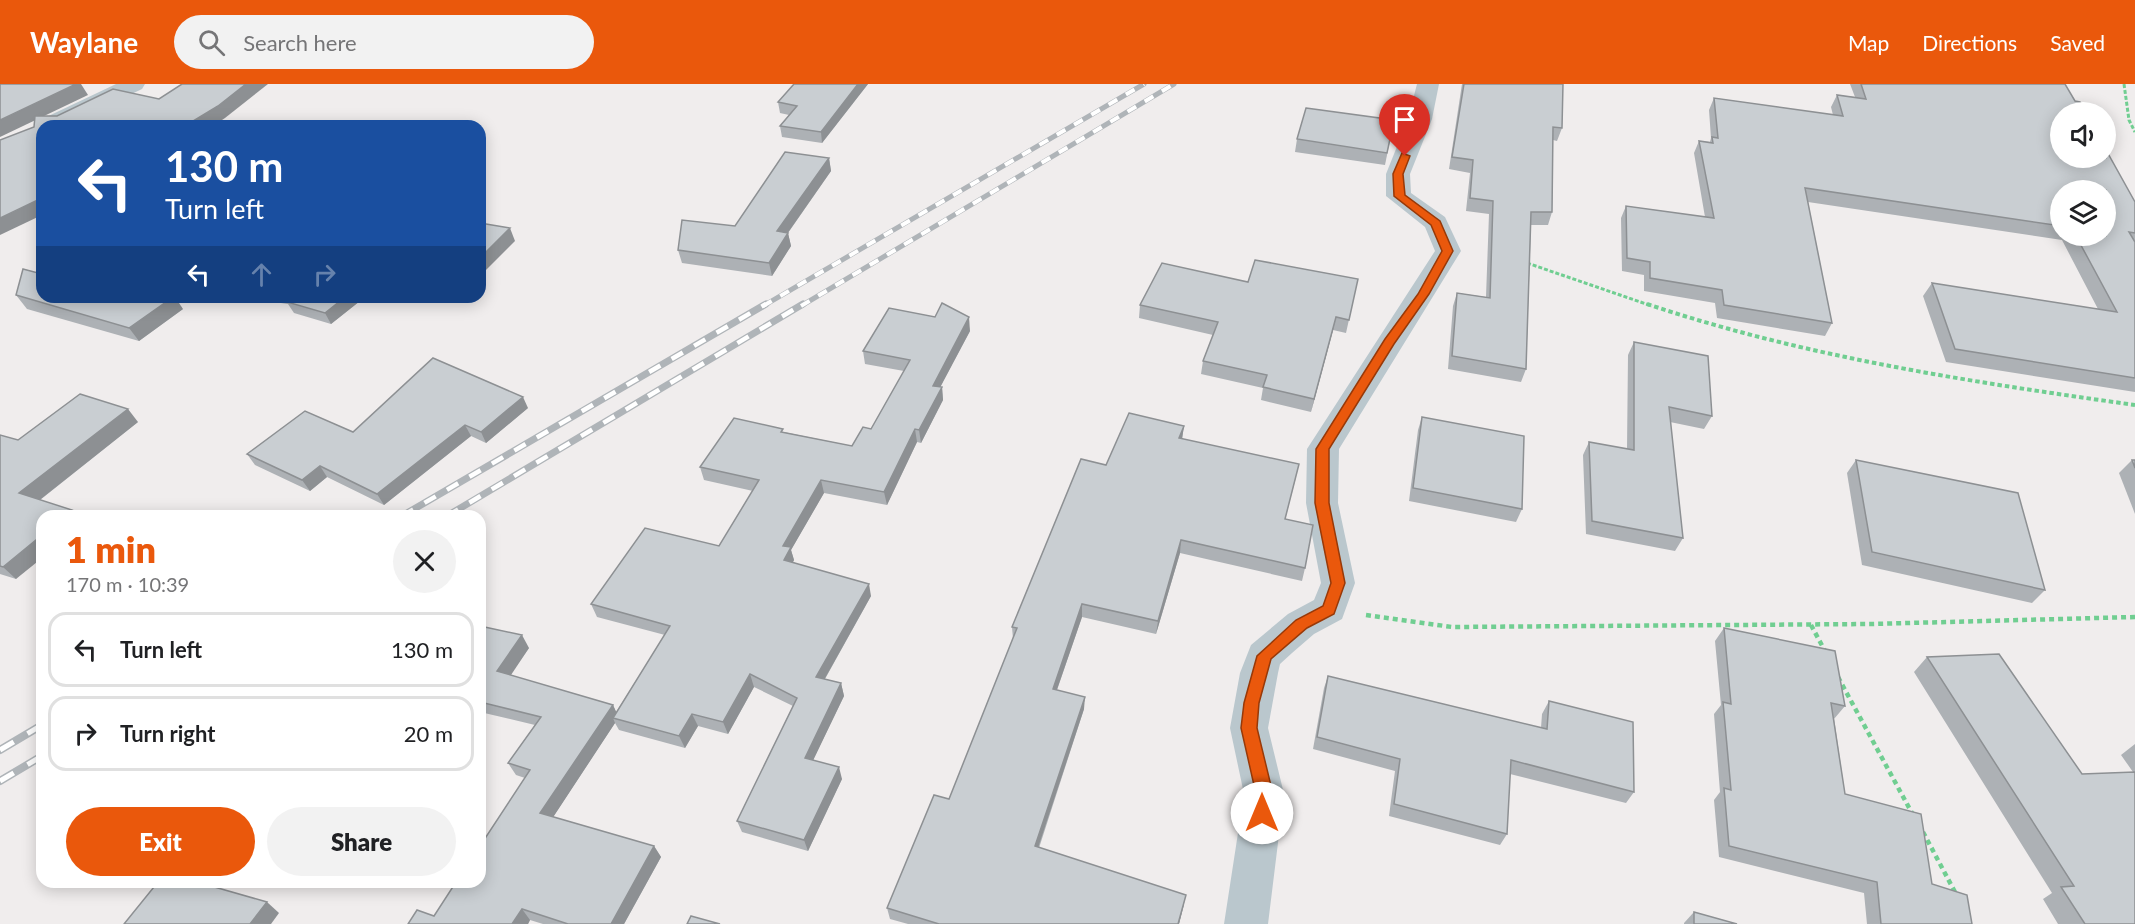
<!DOCTYPE html>
<meta charset="utf-8">
<style>
:root{--surface:#fff;--page:#f2f2f2;--text:#202124;--muted:#757577;--line:#e0e0e0;--accent:#ea580c}
body{margin:0;font-family:Lato,sans-serif;background:var(--page);color:var(--text);height:100vh;display:flex;flex-direction:column;font-size:22px;white-space:nowrap}
*{box-sizing:border-box;margin:0}
p{font-size:20px;color:var(--muted)}
.icon{flex:none;width:33px;height:33px;fill:none;stroke:currentColor;stroke-width:2;stroke-linecap:round;stroke-linejoin:round}
.map{position:relative;flex:1;overflow:hidden}
.panel{position:absolute;left:36px;top:426px;width:450px;height:378px;display:flex;flex-direction:column;background:var(--surface);border-radius:18px;box-shadow:0 3px 15px #0003}
.panel>*{flex:none}
.guide{position:absolute;left:36px;top:36px;width:450px;height:183px;border-radius:18px;box-shadow:0 3px 15px #0003;background:#1a4fa0;color:#fff;overflow:hidden}
.fabs{position:absolute;left:2050px;top:18px;display:grid;gap:12px}
.fabs a{display:grid;place-items:center;width:66px;height:66px;border-radius:50%;background:var(--surface);box-shadow:0 3px 15px #0003;font-size:30px}
.pin{position:absolute;display:grid;place-items:center;width:51px;height:51px;color:#fff;margin:-62px -26px;border-radius:50% 50% 50% 0;rotate:-45deg;box-shadow:0 0 6px #0007}
.pin .icon{rotate:45deg}
.me{position:absolute;width:66px;margin:-33px;rotate:0deg;stroke-linejoin:round;filter:drop-shadow(0 0 4px #0008)}
.turn{display:flex;align-items:center;gap:21px;height:126px;padding:0 30px;font-size:27px}
.turn .icon{width:78px;height:78px;stroke-width:2.5}
.turn b{display:block;font-size:42px;line-height:51px}
.lanes{display:flex;align-items:center;height:57px;padding:0 30px;background:#0003;justify-content:center;gap:30px;direction:ltr}
.lanes .off{opacity:.35}
.round{display:grid;place-items:center;flex:none;width:63px;height:63px;border-radius:32px;background:var(--page)}
.headline{display:flex;align-items:center;justify-content:space-between;height:102px;padding:0 30px}
h1{font-size:36px;font-weight:800;line-height:45px;color:var(--accent)}
.button{display:flex;gap:12px;margin-top:auto;padding:12px 30px}
.button a{flex:1;height:69px;border-radius:36px;background:var(--accent);color:#fff;font-size:24px;font-weight:800;line-height:69px;text-align:center}
.button a+a{background:var(--page);color:var(--text)}
ul{padding:0;list-style:none}
li{display:flex;align-items:center;gap:18px;height:75px;margin:0 12px 9px;padding:0 18px;border:3px solid var(--line);border-radius:18px}
li div{flex:1}
li b{display:block;font-size:22px}
li em{font-style:normal}
header{display:flex;align-items:center;gap:36px;box-sizing:border-box;height:84px;padding:0 30px;background:var(--accent);color:#fff}
header strong{font-size:28px}
nav{display:flex;gap:33px;margin-inline-start:auto;font-size:21px}
.search{width:420px;height:54px;background:var(--page);display:flex;align-items:center;gap:15px;box-sizing:border-box;padding:0 21px;border-radius:33px;color:var(--muted);font-size:22px}
.map>svg:first-child{display:block}
.lines{fill:none;stroke-linecap:round;stroke-linejoin:round}
.path-far2{stroke:#70ce91;stroke-width:3;stroke-dasharray:4 2;stroke-linecap:butt}
.path-far1{stroke:#70ce91;stroke-width:4;stroke-dasharray:4.5 3;stroke-linecap:butt}
.path{stroke:#70ce91;stroke-width:4.5;stroke-dasharray:5 4;stroke-linecap:butt}
.street{fill:#bac7cd;fill-rule:evenodd}
.rail-far2-casing{stroke:#afb4b8;stroke-width:5}
.rail-far1-casing{stroke:#afb4b8;stroke-width:7}
.rail-casing{stroke:#afb4b8;stroke-width:8}
.rail-far2{stroke:#fff;stroke-width:4;stroke-dasharray:10;stroke-linecap:butt}
.rail-far1{stroke:#fff;stroke-width:4.5;stroke-dasharray:13;stroke-linecap:butt}
.rail{stroke:#fff;stroke-width:5;stroke-dasharray:16;stroke-linecap:butt}
.wall{fill:#adb1b5;fill-rule:evenodd}
.shaded-wall{fill:#8d9093}
.building{fill:#c9ced2;stroke:#8d9093;stroke-width:1.5}
.route{fill:#ea580c;stroke:#983908;stroke-width:1.5}
</style>
<header>
<strong>Waylane</strong>
<div class="search"><svg class="icon" aria-label="search" viewBox="0 0 24 24"><circle cx="10" cy="10" r="6"/><path d="M15 15l6 6"/></svg>Search here</div>
<nav><a>Map</a><a>Directions</a><a>Saved</a></nav>
</header>
<div class="map">
<svg width="2135" height="840" viewBox="0 0 2135 840">
<rect width="100%" height="100%" fill="#f0eded"/>
<g class="lines">
<!-- path-far2 -->
<g class="path-far2">
<polyline points="2124,0 2129,36 2135,48"/>
<polyline points="1527,179 1652,222"/>
</g>
<!-- path-far1 -->
<path class="path-far1" d="M1647,220C1805,273 1971,298 2135,321"/>
<!-- path -->
<g class="path">
<polyline points="1366,531 1452,543 1871,540 2135,533"/>
<polyline points="1811,541 1825,567"/>
<polyline points="1838,593 1913,731"/>
<polyline points="1923,748 1956,810"/>
</g>
<!-- street -->
<g class="street">
<polygon points="116,0 145,0 142,5 65,42 42,42 42,48 34,42 38,37"/>
<polygon points="1417,0 1439,0 1432,35 1410,90 1411,109 1445,133 1461,167 1339,365 1338,419 1355,499 1342,535 1314,550 1292,569 1280,580 1278,589 1268,644 1284,710 1268,840 1224,840 1244,710 1230,644 1240,589 1251,561 1288,530 1314,516 1321,499 1306,419 1307,365 1435,167 1425,143 1386,112 1386,90 1408,35"/>
</g>
<!-- rail-far2 casing -->
<g class="rail-far2-casing">
<g id="rail-far2">
<polyline points="763,222 1144,0"/>
<polyline points="801,222 1174,0"/>
</g>
</g>
<!-- rail-far1 casing -->
<g class="rail-far1-casing">
<g id="rail-far1">
<polyline points="402,432 766,220"/>
<polyline points="447,432 803,220"/>
</g>
</g>
<!-- rail casing -->
<g class="rail-casing">
<g id="rail">
<polyline points="0,666 42,641"/>
<polyline points="0,697 42,672"/>
</g>
</g>
<!-- rail-far2 -->
<use href="#rail-far2" class="rail-far2"/>
<!-- rail-far1 -->
<use href="#rail-far1" class="rail-far1"/>
<!-- rail -->
<use href="#rail" class="rail"/>
</g>
<!-- wall -->
<g class="wall">
<polygon points="794,0 868,0 822,59 782,53 780,42 789,31 780,29 778,18"/>
<polygon points="1462,0 1563,0 1562,44 1557,57 1553,56 1552,128 1548,141 1531,141 1526,285 1521,298 1448,285 1453,222 1457,209 1486,213 1489,130 1466,127 1470,89 1449,85"/>
<path d="M1850,0H2065L2135,118V308L1946,278L1923,212L1932,199L2098,225L2062,156L1808,118L1832,239L1825,252L1717,234L1715,219L1644,207V191L1622,187L1621,134L1626,122L1705,133L1694,69L1699,57L1710,58L1711,54L1709,26L1714,14L1833,31L1831,23L1837,11L1855,13ZM2061,106L2106,152H2061Z"/>
<polygon points="1394,36 1385,81 1295,68 1297,55"/>
<polygon points="829,74 831,87 788,149 791,162 772,192 682,179 678,166 735,142"/>
<polygon points="1358,195 1346,249 1333,246 1311,328 1261,316 1263,304 1201,290 1203,277 1213,251 1139,234 1140,221 1248,198"/>
<polygon points="16,211 183,225 139,257 27,225"/>
<polygon points="238,213 365,213 331,240 294,229 288,220"/>
<polygon points="970,247 940,303 942,303 943,316 921,359 917,358 887,421 824,409 791,466 794,476 793,478 871,512 825,595 841,599 844,612 813,676 842,695 808,767 742,748 737,737 793,622 754,603 728,650 698,642 685,664 619,646 615,639 553,733 654,762 661,773 624,840 543,840 530,836 528,840 408,840 434,832 525,694 516,691 508,679 535,641 480,628 480,542 529,564 510,591 613,621 616,628 665,551 597,533 591,520 719,462 753,407 704,396 700,383 784,348 852,362 871,345 904,287 865,280 863,267"/>
<polygon points="1634,258 1712,332 1704,345 1670,338 1683,454 1675,467 1586,450 1583,371 1589,358 1627,365 1628,271"/>
<polygon points="528,324 486,359 471,352 384,421 327,393 310,407 255,381 247,370 353,348"/>
<polygon points="1422,333 1522,425 1516,438 1409,417 1418,346"/>
<polygon points="138,338 40,416 72,426 77,432 42,432 16,495 0,490 0,351 18,356"/>
<polygon points="1184,342 1182,355 1296,393 1285,436 1305,484 1302,497 1180,469 1156,550 1082,533 1057,606 1084,625 1039,764 1184,821 1179,840 908,840 890,835 887,824 949,715 1013,555 1012,543 1106,381"/>
<polygon points="1856,376 2045,506 2032,519 1862,481 1847,389"/>
<polygon points="2132,376 2135,376 2135,430 2119,389"/>
<polygon points="1724,544 1845,622 1834,635 1834,634 1845,710 1932,800 1972,840 1867,840 1864,809 1719,773 1714,716 1720,708 1714,630 1721,621 1715,557"/>
<polygon points="1927,573 2082,690 2133,688 2121,671 2135,660 2135,840 2058,840 2043,815 2052,809 1914,588"/>
<polygon points="1328,592 1541,644 1542,630 1549,617 1634,708 1626,719 1510,690 1507,750 1500,761 1389,732 1395,687 1313,665 1324,604"/>
<polygon points="1694,828 1737,840 1684,840 1684,839"/>
</g>
<!-- shaded-wall -->
<g class="shaded-wall">
<polygon points="76,0 81,0 88,11 0,53 0,36"/>
<polygon points="246,0 268,0 225,34 213,42 185,42"/>
<polygon points="858,0 868,0 822,59 821,48"/>
<polygon points="829,74 831,87 780,160 777,147"/>
<polygon points="42,114 42,131 0,151 0,134"/>
<polygon points="510,144 515,157 480,192 480,174"/>
<polygon points="788,149 791,162 772,192 769,179"/>
<polygon points="173,213 175,213 183,225 139,257 129,244"/>
<polygon points="345,213 365,213 331,240 325,229"/>
<polygon points="969,233 970,247 934,315 933,302"/>
<polygon points="1336,233 1333,246 1311,328 1314,315"/>
<polygon points="942,303 943,316 921,359 919,346"/>
<polygon points="523,313 528,324 486,359 481,348"/>
<polygon points="128,325 138,338 32,422 19,409"/>
<polygon points="465,341 471,352 384,421 377,410"/>
<polygon points="1184,342 1182,355 1179,354"/>
<polygon points="915,345 917,358 887,421 884,408"/>
<polygon points="320,382 327,393 310,407 302,396"/>
<polygon points="821,396 824,409 791,466 794,476 787,489 784,476 783,462"/>
<polygon points="72,426 77,432 65,432"/>
<polygon points="42,451 42,474 16,495 3,483"/>
<polygon points="1181,456 1180,469 1156,550 1158,537"/>
<polygon points="869,500 871,512 819,605 816,593"/>
<polygon points="1082,520 1082,533 1053,617 1053,605"/>
<polygon points="522,551 529,564 505,600 497,587"/>
<polygon points="750,590 754,603 728,650 723,638"/>
<polygon points="841,599 844,612 809,685 805,674"/>
<polygon points="1085,613 1084,625 1035,773 1035,762"/>
<polygon points="613,621 619,634 613,634 615,639 548,741 540,729"/>
<polygon points="692,630 698,642 685,664 679,652"/>
<polygon points="839,683 842,695 808,767 804,756"/>
<polygon points="654,762 661,773 624,840 611,840"/>
<polygon points="1186,811 1179,840 1178,840"/>
<polygon points="267,818 279,829 271,840 250,840"/>
<polygon points="522,825 530,836 528,840 512,840"/>
</g>
<!-- building -->
<g class="building">
<polygon points="0,0 76,0 0,36"/>
<polygon points="182,0 246,0 218,22 185,42 42,42 42,114 0,134 0,56 34,43 35,32 57,32 113,5 159,15"/>
<polygon points="794,0 858,0 821,48 780,42 797,22 778,18"/>
<polygon points="1464,0 1563,0 1562,44 1553,43 1552,128 1531,128 1526,285 1452,272 1457,209 1490,214 1493,117 1470,114 1473,76 1452,73"/>
<polygon points="1861,0 2065,0 2075,17 2080,18 2086,28 2061,28 2061,74 2106,74 2106,66 2135,118 2135,149 2129,148 2135,158 2135,294 1955,265 1932,199 2117,228 2076,152 2106,152 2106,106 2061,106 2061,142 1805,104 1832,239 1724,221 1722,206 1650,194 1650,178 1627,174 1626,122 1714,134 1699,57 1713,59 1712,53 1718,54 1714,14 1843,32 1837,11 1866,15"/>
<polygon points="1306,24 1394,36 1387,69 1297,55"/>
<polygon points="785,68 829,74 777,147 788,149 769,179 678,166 682,136 735,142"/>
<polygon points="480,139 510,144 480,174"/>
<polygon points="1255,176 1358,195 1349,236 1336,233 1314,315 1263,303 1267,291 1203,277 1218,238 1140,221 1162,179 1248,198"/>
<polygon points="23,185 42,190 42,213 173,213 129,244 16,211"/>
<polygon points="292,213 345,213 325,229 287,218"/>
<polygon points="942,219 969,233 933,302 942,303 919,346 915,345 884,408 821,396 783,462 791,463 784,476 869,500 816,593 841,599 805,674 839,683 804,756 737,737 797,614 750,590 723,638 692,630 679,652 613,634 670,542 591,520 645,444 719,462 759,396 700,383 734,334 783,345 781,348 852,362 863,343 871,345 910,276 863,267 889,224 935,233"/>
<polygon points="1634,258 1708,272 1712,332 1669,323 1683,454 1592,437 1589,358 1634,366"/>
<polygon points="433,274 523,313 481,348 465,341 377,410 320,382 302,396 247,370 305,327 353,348"/>
<polygon points="80,310 128,325 19,409 72,426 65,432 42,432 42,451 3,483 0,482 0,351 18,356"/>
<polygon points="1129,329 1184,342 1179,354 1299,380 1285,435 1313,441 1305,484 1181,456 1158,537 1082,520 1053,605 1085,613 1035,762 1186,811 1178,840 939,840 887,824 934,711 949,715 1017,544 1012,543 1081,375 1106,381"/>
<polygon points="1422,333 1524,352 1522,425 1413,404"/>
<polygon points="1856,376 2018,409 2045,506 1872,468"/>
<polygon points="2132,376 2135,376 2135,384"/>
<polygon points="480,542 522,551 497,587 613,621 540,729 654,762 611,840 568,840 522,825 512,840 408,840 417,826 434,832 456,798 480,798 480,762 530,686 508,679 541,633 480,618"/>
<polygon points="1724,544 1835,567 1845,622 1831,619 1845,710 1921,730 1932,800 1967,811 1972,840 1881,840 1877,798 1729,762 1724,704 1731,706 1723,618 1731,620"/>
<polygon points="1999,570 2082,690 2135,688 2135,840 2085,840 2061,803 2074,802 1927,573"/>
<polygon points="1328,592 1547,645 1549,617 1633,638 1634,708 1511,676 1507,750 1394,720 1400,675 1317,653"/>
<polygon points="158,798 197,798 267,818 250,840 124,840"/>
<polygon points="1694,828 1737,840 1694,840"/>
<polygon points="691,832 720,840 687,840"/>
</g>
<!-- route -->
<polygon class="route" points="1402,69 1410,72 1403,90 1405,111 1440,137 1453,167 1429,210 1394,260 1329,365 1329,419 1345,499 1334,530 1307,544 1271,575 1259,619 1257,644 1273,710 1268,735 1262,737 1256,735 1253,729 1256,710 1241,644 1244,619 1257,572 1296,536 1323,522 1331,499 1315,419 1316,365 1385,255 1418,210 1442,167 1431,141 1394,112 1393,90"/>
</svg>
<div class="fabs">
<a><svg class="icon" aria-label="sound" viewBox="0 0 24 24"><path d="M4 9h4l5-4v14l-5-4H4zM17 9q2 3 0 6"/></svg></a>
<a><svg class="icon" aria-label="layers" viewBox="0 0 24 24"><path d="M12 4l9 5-9 5-9-5zM3 14l9 5 9-5"/></svg></a>
</div>
<div class="pin" style="left:1405px;top:72px;background:#d93025"><svg class="icon" aria-label="arrive" viewBox="0 0 24 24"><path d="M6 21V4h12l-3 4 3 4H6"/></svg></div>
<svg class="me" style="left:1262px;top:729px" viewBox="-20 -20 40 40"><circle r="19" fill="#fff"/><path d="M0-13L10 11 0 6-10 11z" fill="#ea580c"/></svg>
<div class="guide">
<div class="turn"><svg class="icon" aria-label="left" viewBox="0 0 24 24"><path d="M17 20v-9H6M10 6l-5 5 5 5"/></svg><div><b>130 m</b>Turn left</div></div>
<div class="lanes"><svg class="icon" aria-label="left" viewBox="0 0 24 24"><path d="M17 20v-9H6M10 6l-5 5 5 5"/></svg><svg class="icon off" aria-label="ahead" viewBox="0 0 24 24"><path d="M12 20V5M6 11l6-6 6 6"/></svg><svg class="icon off" aria-label="right" viewBox="0 0 24 24"><path d="M7 20v-9h11M14 6l5 5-5 5"/></svg></div>
</div>
<section class="panel">
<div class="headline"><div><h1>1 min</h1><p>170 m · 10:39</p></div><a class="round"><svg class="icon" aria-label="close" viewBox="0 0 24 24"><path d="M6 6l12 12M18 6L6 18"/></svg></a></div>
<ul>
<li><svg class="icon" aria-label="left" viewBox="0 0 24 24"><path d="M17 20v-9H6M10 6l-5 5 5 5"/></svg><div><b>Turn left</b></div><em>130 m</em></li>
<li><svg class="icon" aria-label="right" viewBox="0 0 24 24"><path d="M7 20v-9h11M14 6l5 5-5 5"/></svg><div><b>Turn right</b></div><em>20 m</em></li>
</ul>
<div class="button"><a>Exit</a><a>Share</a></div>
</section>
</div>
